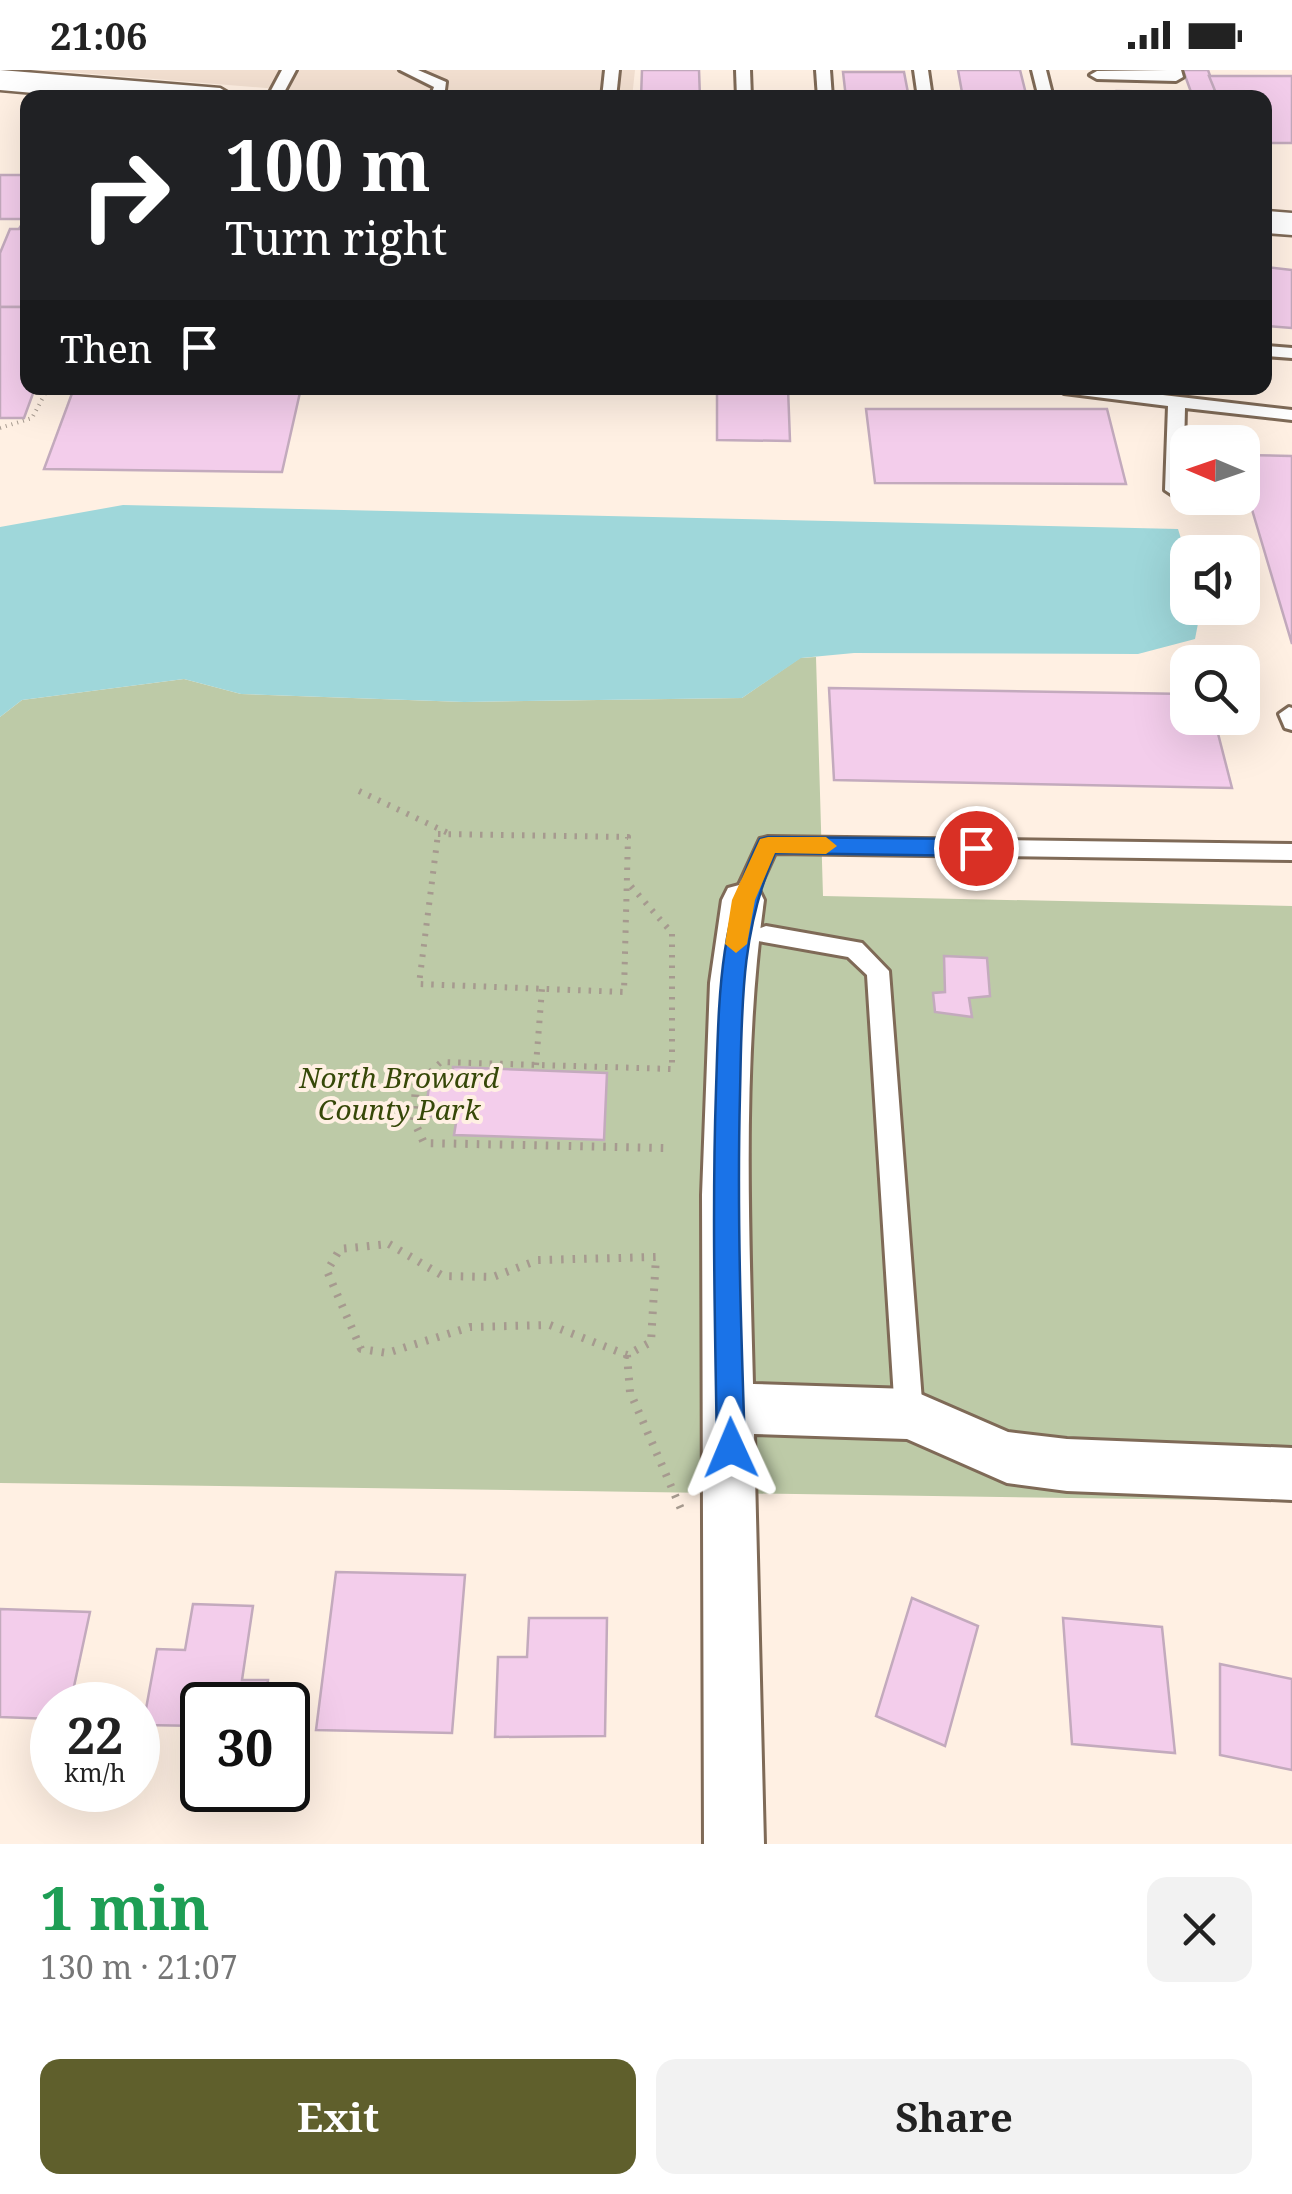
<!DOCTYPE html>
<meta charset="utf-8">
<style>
:root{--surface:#fff;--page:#f2f2f2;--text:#222;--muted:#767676;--accent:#5f5f2c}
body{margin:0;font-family:"Noto Serif",serif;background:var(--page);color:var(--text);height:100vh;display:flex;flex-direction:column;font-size:38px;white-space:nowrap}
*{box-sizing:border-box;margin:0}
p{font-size:32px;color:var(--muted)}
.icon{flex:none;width:55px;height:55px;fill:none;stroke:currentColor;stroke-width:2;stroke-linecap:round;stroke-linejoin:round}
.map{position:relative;height:1774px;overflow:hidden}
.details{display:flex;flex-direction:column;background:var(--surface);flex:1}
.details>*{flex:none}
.top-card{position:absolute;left:20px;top:20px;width:1252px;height:305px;border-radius:20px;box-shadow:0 10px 40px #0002;background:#202124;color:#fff;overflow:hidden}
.needle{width:65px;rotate:272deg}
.buttons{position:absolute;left:1170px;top:355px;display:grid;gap:20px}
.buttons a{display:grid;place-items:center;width:90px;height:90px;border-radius:20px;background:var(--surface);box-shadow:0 10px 40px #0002;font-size:50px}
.speed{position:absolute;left:30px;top:1612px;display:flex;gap:20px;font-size:50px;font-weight:700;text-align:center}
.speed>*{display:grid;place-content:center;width:130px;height:130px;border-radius:50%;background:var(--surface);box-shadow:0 10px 40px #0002;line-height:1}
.speed small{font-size:25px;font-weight:400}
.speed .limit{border:5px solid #111;border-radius:15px;background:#fff;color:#111}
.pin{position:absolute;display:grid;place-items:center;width:85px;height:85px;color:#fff;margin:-42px;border:5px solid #fff;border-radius:50%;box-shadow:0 2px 10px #0007}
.me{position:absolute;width:110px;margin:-55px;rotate:359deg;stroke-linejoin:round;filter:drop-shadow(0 0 8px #0008)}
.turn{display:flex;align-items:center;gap:35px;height:210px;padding:0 40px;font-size:45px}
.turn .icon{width:130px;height:130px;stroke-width:2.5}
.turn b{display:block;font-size:70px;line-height:85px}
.then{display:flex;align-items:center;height:95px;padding:0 40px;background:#0003;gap:20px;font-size:38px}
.round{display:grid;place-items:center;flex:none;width:105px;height:105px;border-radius:20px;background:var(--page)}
.headline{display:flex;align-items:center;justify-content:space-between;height:170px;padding:0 40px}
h1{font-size:60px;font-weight:700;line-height:75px;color:#1e9e55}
.cta{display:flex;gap:20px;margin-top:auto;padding:20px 40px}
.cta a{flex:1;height:115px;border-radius:20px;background:var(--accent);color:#fff;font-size:40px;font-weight:700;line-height:115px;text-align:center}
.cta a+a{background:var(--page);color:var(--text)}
.status{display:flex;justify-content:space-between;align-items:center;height:70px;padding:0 50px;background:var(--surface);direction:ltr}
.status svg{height:28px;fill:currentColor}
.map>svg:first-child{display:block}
.built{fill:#f3e0d1}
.green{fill:#bdcaa7}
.water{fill:#9fd7da}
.building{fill:#f3cdeb;stroke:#c3aabd;stroke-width:2.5}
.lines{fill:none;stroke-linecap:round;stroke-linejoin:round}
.lane-casing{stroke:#7f6a57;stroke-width:6}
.street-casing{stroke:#7f6a57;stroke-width:6}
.primary-casing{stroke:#7f6a57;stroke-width:5}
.path-far2{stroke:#a69a8f;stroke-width:4;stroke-dasharray:1 5;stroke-linecap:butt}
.path-far1{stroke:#a69a8f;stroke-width:6;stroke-dasharray:2.5 8;stroke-linecap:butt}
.path{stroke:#a69a8f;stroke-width:8;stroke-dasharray:2.5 9;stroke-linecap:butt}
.lane{fill:#fff;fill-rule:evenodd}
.street{fill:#fff;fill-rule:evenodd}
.primary{fill:#fff;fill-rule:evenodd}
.route{fill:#1a73e8;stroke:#114b97;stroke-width:2.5}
.slow{fill:#f59e0b}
.labels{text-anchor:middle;stroke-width:8;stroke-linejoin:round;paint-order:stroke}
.park-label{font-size:28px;font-style:italic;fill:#364808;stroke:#fff0e3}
</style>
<div class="status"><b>21:06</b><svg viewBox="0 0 49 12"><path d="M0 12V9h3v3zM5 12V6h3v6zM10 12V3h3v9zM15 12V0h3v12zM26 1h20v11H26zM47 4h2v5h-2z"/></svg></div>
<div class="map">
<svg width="1292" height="1774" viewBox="0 0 1292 1774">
<rect width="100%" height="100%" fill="#fff0e3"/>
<!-- built -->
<polygon class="built" points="43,0 635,0 632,28 377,27"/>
<!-- green -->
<polygon class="green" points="816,587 823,826 1292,836 1292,1431 0,1413 0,647 22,630 184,609 241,624 464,632 742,628 800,588"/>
<!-- water -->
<polygon class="water" points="123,435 1178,459 1187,488 1188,538 1201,538 1195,569 1138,584 854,583 801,588 742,628 464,632 241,624 184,609 22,630 0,647 0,457"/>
<!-- building -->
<g class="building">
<polygon points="642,0 699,0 700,28 641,28"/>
<polygon points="958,0 1020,0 1027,28 963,28"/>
<polygon points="1183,0 1208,0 1218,28 1119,28 1117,21 1191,22"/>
<polygon points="843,2 904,2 909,28 846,28"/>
<polygon points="1209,6 1292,6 1292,73 1265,73 1265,28 1218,28"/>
<rect x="0" y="105" width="28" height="44"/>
<polygon points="22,154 28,154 28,237 0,237 0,183 10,159 19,159"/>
<polygon points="1265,197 1292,200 1292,258 1265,256"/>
<polygon points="0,237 28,237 28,318 35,318 24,348 0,348"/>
<polygon points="74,318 301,318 282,402 44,399"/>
<polygon points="717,318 788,318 790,371 717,370"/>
<polygon points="866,339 1107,339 1126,414 875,413"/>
<polygon points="1242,385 1292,386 1292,574 1242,406"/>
<polygon points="829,618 1188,624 1188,648 1214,648 1232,718 834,710"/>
<polygon points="944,886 987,888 990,926 969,928 972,947 935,942 933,923 945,922"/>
<polygon points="453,997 607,1003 604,1070 454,1065 457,1047 425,1046 430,1009 453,1009"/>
<polygon points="336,1502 465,1505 452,1663 316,1660"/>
<polygon points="912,1528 978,1556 945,1676 876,1646"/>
<polygon points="193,1534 253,1536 242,1610 268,1610 265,1635 202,1635 202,1656 143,1655 157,1579 185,1580"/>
<polygon points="0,1539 90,1542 70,1635 52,1635 52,1649 0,1647"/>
<polygon points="529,1548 607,1548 605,1666 495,1667 498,1587 527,1587"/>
<polygon points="1063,1548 1162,1557 1175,1683 1072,1674"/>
<polygon points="1220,1594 1292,1609 1292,1700 1220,1685"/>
</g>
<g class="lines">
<!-- lane casing -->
<g class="lane-casing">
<g id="lane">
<polygon points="282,0 296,0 281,28 267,28"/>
<polygon points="400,0 418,0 446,12 444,28 430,28 434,17"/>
<polygon points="605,0 619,0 616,28 602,28"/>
<polygon points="736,0 750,0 751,28 737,28"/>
<polygon points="816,0 830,0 832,28 818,28"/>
<polygon points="914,0 928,0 932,28 918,28"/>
<polygon points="1032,0 1046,0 1053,28 1039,28"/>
<polygon points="1167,0 1181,0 1183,7 1176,11 1097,9 1090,5 1097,1"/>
<polygon points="1265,276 1292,278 1292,288 1265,286"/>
<polygon points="1056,318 1103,318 1292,340 1292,350 1185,338 1183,420 1174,426 1165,420 1168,336 1064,323"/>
<polygon points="1289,637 1292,638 1292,660 1285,658 1279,644"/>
<polygon points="768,767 1292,774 1292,790 775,783 751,836 735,836 732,830 760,769"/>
<polygon points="766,856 862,873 889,901 923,1344 919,1353 909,1357 899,1353 895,1344 867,905 848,887 758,871 755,865 758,859"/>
</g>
</g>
<!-- street casing -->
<g class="street-casing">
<path id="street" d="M743,814L758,818L764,830C742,990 749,1153 753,1314L909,1319L1008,1362L1067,1369L1292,1378V1430L1067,1421L1007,1413L907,1369L754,1364L764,1774H704L702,1125L710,913L722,830L728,818Z"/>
</g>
<!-- primary casing -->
<g class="primary-casing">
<g id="primary">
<polygon points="0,0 220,18 237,28 90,28 0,20"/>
<polygon points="1265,141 1292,143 1292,165 1265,163"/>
</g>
</g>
<!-- path-far2 -->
<polyline class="path-far2" points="0,358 32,348 48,318"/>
<!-- path-far1 -->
<g class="path-far1">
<polyline points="359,721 448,763"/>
<polygon points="438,764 628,767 624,922 419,914"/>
<polyline points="536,995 542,919"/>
<polyline points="415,1016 441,992 672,999 672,863 630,815"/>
</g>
<!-- path -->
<g class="path">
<polyline points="416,1013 414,1051 424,1073 666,1078"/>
<polygon points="389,1174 443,1206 493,1207 538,1190 656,1187 651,1272 627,1285 550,1255 470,1257 387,1283 361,1279 327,1201 340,1179"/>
<polyline points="627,1285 630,1322 681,1439"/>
</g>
<!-- lane -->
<use href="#lane" class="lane"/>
<!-- street -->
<use href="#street" class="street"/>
<!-- primary -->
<use href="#primary" class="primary"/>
</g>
<!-- route -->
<path class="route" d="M768,767L976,769L987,778L976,786L775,783C740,862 742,940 740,1024C737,1142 741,1260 745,1378L741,1387L731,1391L721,1387L717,1378C715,1258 712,1140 716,1020C719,931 718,850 760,769Z"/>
<!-- slow -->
<polygon class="slow" points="768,767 826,767 837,776 826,784 775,783 755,830 747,874 736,883 725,874 732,830 760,769"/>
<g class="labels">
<!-- park labels -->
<g class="park-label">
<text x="399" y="1018">North Broward<tspan x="399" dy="32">County Park</tspan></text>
</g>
</g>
</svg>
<div class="buttons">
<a><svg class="needle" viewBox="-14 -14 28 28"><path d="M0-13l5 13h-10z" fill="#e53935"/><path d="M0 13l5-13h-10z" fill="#767676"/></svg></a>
<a><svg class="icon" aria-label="sound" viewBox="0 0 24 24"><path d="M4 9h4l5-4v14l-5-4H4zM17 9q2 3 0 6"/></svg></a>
<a><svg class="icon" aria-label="search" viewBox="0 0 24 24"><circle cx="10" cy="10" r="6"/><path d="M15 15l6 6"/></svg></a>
</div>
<div class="speed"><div>22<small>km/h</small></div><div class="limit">30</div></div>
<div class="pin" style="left:976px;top:778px;background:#d93025"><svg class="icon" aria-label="arrive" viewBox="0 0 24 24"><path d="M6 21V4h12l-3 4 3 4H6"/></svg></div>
<svg class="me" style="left:731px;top:1378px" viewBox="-20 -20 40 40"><path d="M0-17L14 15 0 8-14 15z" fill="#1a73e8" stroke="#fff" stroke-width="4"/></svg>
<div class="top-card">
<div class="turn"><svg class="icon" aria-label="right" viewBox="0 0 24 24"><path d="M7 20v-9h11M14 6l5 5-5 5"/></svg><div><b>100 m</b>Turn right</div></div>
<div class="then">Then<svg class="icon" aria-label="arrive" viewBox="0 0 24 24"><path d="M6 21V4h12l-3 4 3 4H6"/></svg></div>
</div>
</div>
<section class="details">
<div class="headline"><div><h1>1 min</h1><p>130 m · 21:07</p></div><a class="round"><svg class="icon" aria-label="close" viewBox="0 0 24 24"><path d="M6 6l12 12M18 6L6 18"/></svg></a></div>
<div class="cta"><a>Exit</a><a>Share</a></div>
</section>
